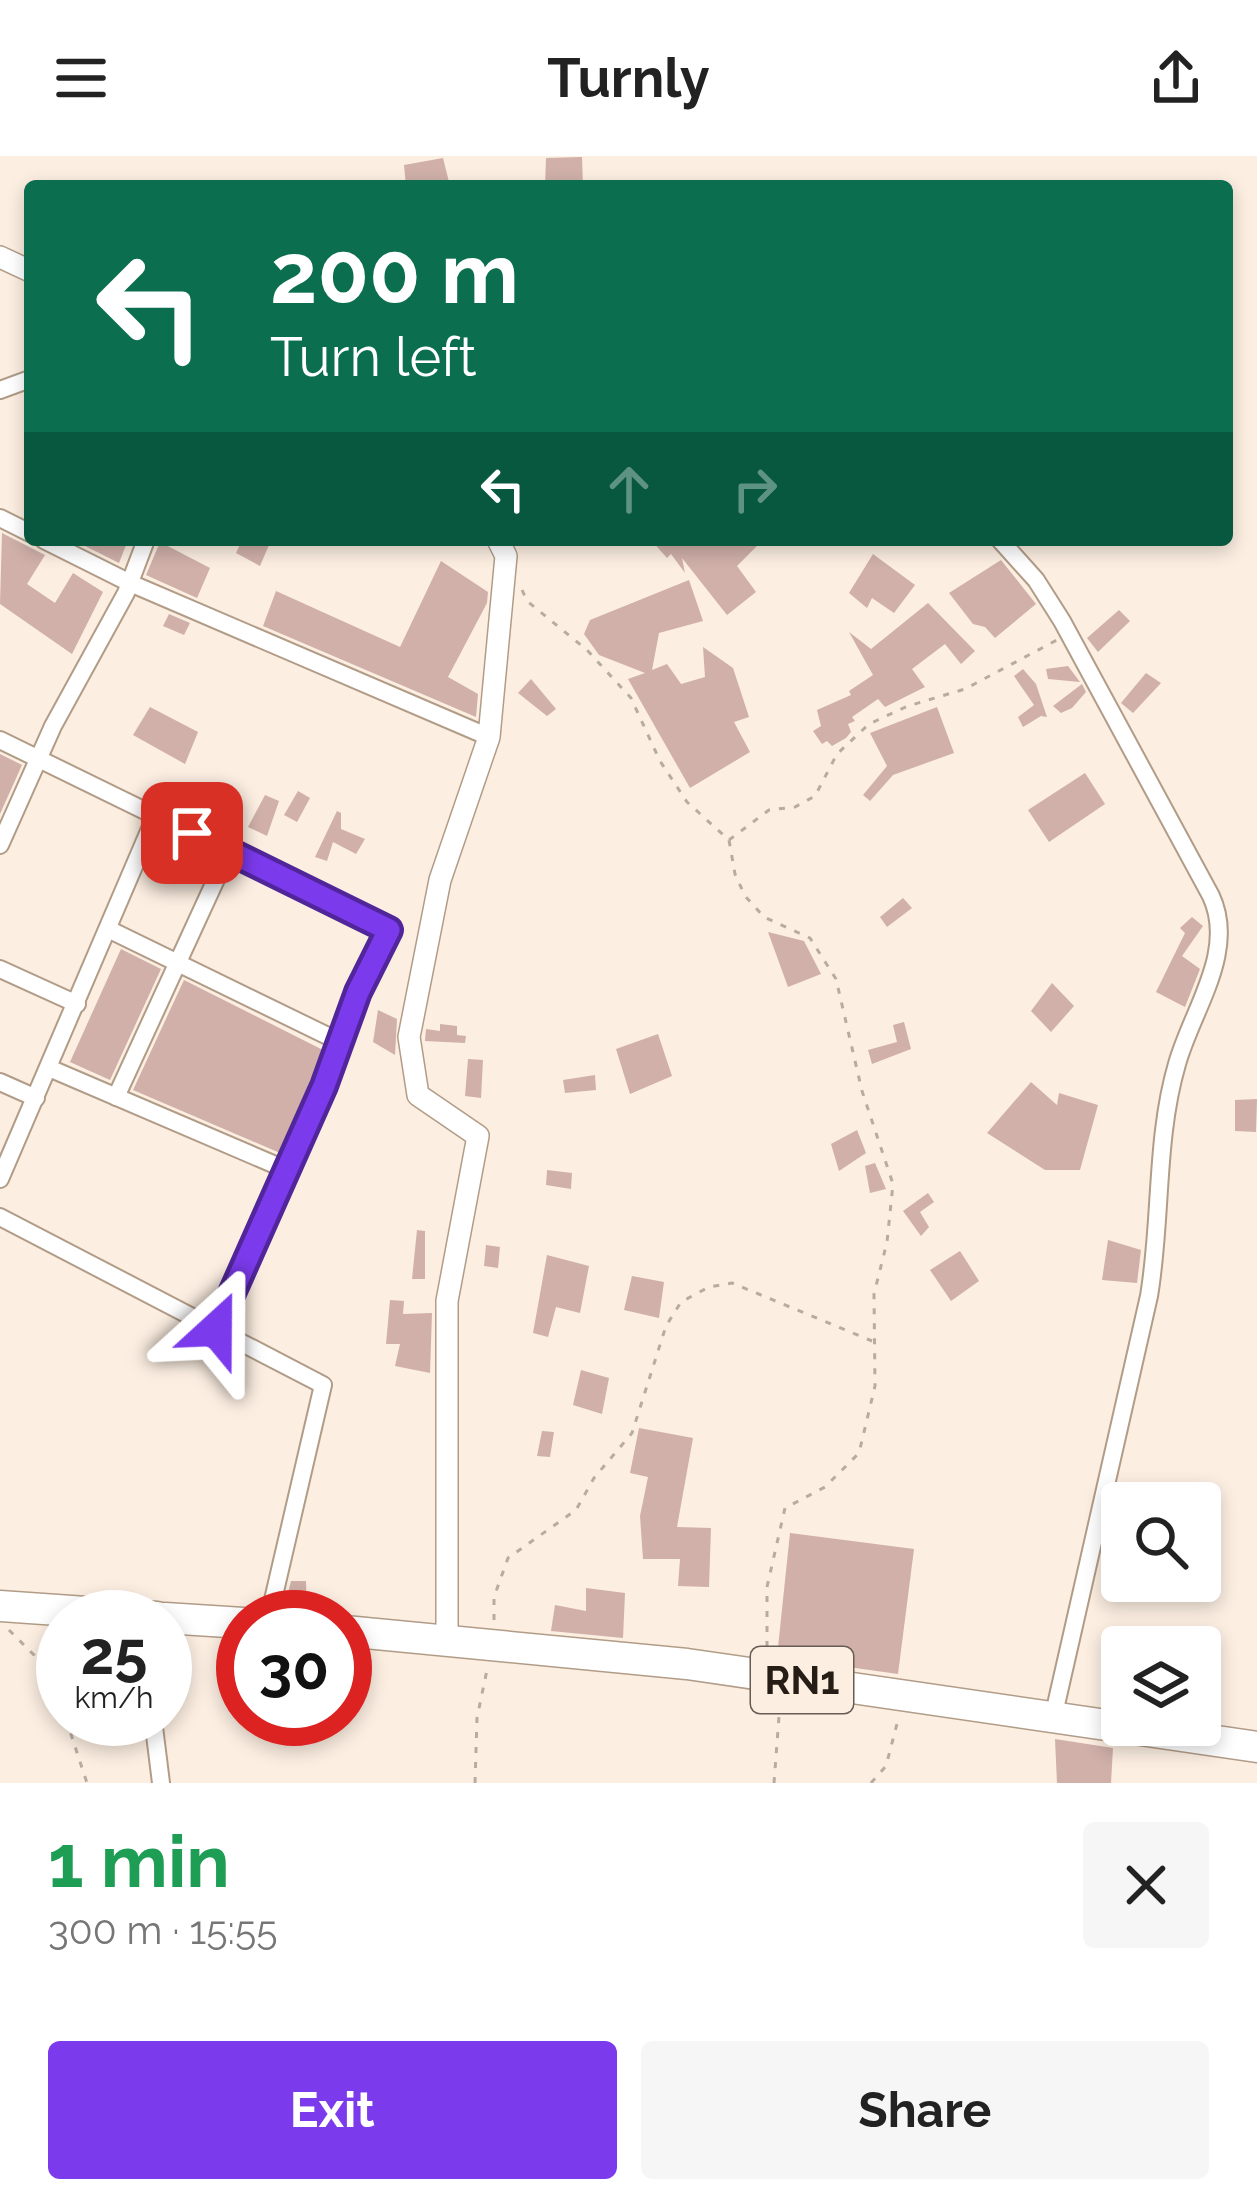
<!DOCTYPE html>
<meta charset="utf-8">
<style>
:root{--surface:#fff;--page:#f6f6f6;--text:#222;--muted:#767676;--accent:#7c3aed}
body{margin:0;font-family:Raleway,sans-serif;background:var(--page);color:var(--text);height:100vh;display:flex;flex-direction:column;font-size:45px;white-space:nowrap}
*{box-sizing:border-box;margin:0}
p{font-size:39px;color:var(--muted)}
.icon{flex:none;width:66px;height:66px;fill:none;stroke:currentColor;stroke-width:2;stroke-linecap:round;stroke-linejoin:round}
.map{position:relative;height:1627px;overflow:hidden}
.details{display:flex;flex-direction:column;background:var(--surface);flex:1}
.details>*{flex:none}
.hud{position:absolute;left:24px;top:24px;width:1209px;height:366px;border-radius:12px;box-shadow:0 6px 18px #0003;background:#0b6e4f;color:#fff;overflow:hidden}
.tools{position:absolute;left:1101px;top:1326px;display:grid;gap:24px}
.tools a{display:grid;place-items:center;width:120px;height:120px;border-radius:12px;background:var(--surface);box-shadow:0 6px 18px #0003;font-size:60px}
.speed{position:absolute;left:36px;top:1434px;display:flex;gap:24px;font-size:60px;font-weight:700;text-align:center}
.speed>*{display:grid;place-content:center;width:156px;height:156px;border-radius:50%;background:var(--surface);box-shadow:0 6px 18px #0003;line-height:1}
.speed small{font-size:30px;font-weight:400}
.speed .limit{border:18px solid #d22;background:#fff;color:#111}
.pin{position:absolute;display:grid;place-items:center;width:102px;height:102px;color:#fff;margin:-51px;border-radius:24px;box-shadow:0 6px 18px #0006}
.me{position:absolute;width:132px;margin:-66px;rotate:24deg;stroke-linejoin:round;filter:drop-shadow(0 0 9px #0008)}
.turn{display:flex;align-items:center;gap:42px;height:252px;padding:0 48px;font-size:54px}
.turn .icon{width:156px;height:156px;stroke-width:2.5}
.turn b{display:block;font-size:84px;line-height:102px}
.lanes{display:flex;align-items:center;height:114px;padding:0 48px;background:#0003;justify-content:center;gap:60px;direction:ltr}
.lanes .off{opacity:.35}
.round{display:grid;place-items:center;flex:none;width:126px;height:126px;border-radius:12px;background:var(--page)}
.head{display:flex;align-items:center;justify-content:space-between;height:204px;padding:0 48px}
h1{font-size:72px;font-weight:700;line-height:90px;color:#1e9e55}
.button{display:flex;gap:24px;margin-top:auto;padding:24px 48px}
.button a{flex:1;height:138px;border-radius:12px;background:var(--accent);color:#fff;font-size:48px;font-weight:700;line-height:138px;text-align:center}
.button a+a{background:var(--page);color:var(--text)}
header{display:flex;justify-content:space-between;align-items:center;height:156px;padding:0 48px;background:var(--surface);font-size:54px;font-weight:700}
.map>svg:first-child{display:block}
.building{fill:#d0b0a9}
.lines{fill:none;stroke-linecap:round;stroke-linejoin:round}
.street-casing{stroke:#b19c87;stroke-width:20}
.secondary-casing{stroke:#b19c87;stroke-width:24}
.highway-casing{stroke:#b19c87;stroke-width:33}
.path{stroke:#b8aca1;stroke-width:3;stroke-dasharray:6 9;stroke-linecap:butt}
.street{stroke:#fff;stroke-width:16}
.secondary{stroke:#fff;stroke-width:21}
.highway{stroke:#fff;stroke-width:30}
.route-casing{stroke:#51269a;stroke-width:30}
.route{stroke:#7c3aed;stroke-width:21}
.labels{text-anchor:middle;stroke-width:10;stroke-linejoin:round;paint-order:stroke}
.shield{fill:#fceee1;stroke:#665c53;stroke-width:3}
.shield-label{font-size:39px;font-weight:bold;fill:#261e16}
</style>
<header><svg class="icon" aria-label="menu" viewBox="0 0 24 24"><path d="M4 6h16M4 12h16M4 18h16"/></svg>Turnly<svg class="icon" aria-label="share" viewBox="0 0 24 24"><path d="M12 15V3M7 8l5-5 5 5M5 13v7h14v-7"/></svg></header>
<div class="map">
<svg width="1257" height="1627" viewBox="0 0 1257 1627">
<rect width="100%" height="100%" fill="#fceee1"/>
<!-- building -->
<g class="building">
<polygon points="582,1 583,30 545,30 546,2"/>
<polygon points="443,2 450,30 406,30 404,9"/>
<polygon points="2,377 45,399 27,428 55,447 73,417 103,436 72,498 0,448"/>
<polygon points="73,384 128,384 119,407"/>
<polygon points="242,384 259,384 269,389 260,410 236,397"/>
<polygon points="651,384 763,384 737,410 756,436 727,459 682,402 685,417 671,398 667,402"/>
<polygon points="160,386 210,412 197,442 146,419"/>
<polygon points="873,398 915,429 894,457 872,442 867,452 849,437"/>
<polygon points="1001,404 1036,448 995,482 985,471 973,468 949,437"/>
<polygon points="441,405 488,436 487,447 448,521 478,538 476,561 263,470 276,435 400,491"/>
<polygon points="689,424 703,465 659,477 652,514 667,508 681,528 705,521 703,491 733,512 749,561 734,566 750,596 690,632 628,523 645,517 599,499 584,478 590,464"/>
<polygon points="928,447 975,495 961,508 945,488 912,513 925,531 885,551 878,543 852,561 855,565 848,568 851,576 846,582 832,590 827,585 822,588 813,575 821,570 817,554 851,539 849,535 873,519 849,476 871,493"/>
<polygon points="1119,454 1130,465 1098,496 1087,482"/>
<polygon points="169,458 190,467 184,479 163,470"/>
<polygon points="1068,510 1080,526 1048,523 1046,513"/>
<polygon points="1023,513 1036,528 1047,561 1041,560 1023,571 1018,561 1034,549 1014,520"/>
<polygon points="1146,517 1161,527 1133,557 1121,547"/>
<polygon points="531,523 556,553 547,560 518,537"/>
<polygon points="1082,528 1086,536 1072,552 1061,557 1053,550"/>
<polygon points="150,551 198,576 185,608 133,579"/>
<polygon points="937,551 954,597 893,619 870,645 863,639 887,610 870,577"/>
<polygon points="0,598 22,609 0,658"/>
<polygon points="1085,617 1105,648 1049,686 1028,654"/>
<polygon points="298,635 310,642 297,666 284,659"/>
<polygon points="265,639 279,645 267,680 248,671"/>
<polygon points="337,655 341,657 341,673 365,683 356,698 333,686 327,705 315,701"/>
<polygon points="903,742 912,752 887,771 880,761"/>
<polygon points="1192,761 1203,770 1182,800 1200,813 1185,851 1156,836 1185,777 1180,772"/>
<polygon points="768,776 804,785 821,818 788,831"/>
<polygon points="121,793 161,813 110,924 70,906"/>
<polygon points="184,824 323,894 280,997 133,934"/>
<polygon points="1052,827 1074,850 1051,876 1031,855"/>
<polygon points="378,854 397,863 395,899 373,886"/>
<polygon points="904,866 911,893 872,908 868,894 897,886 893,869"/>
<polygon points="440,868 457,870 457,879 466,880 465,887 425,885 426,873 440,875"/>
<polygon points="658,878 672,920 630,938 616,893"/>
<polygon points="468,903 483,904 481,942 465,940"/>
<polygon points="595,919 596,934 565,937 563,924"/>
<polygon points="1031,926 1057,949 1059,937 1098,949 1080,1014 1045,1014 987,977"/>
<polygon points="1257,943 1256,976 1235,975 1235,944"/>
<polygon points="857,974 866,997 839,1015 831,988"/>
<polygon points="875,1007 886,1033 870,1037 865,1010"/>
<polygon points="547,1014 572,1017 571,1033 546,1029"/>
<polygon points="928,1037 934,1046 920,1056 929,1071 921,1080 903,1055"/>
<polygon points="417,1074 425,1075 425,1123 412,1123"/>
<polygon points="1108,1084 1141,1094 1137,1127 1102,1124"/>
<polygon points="486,1089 500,1091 498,1112 484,1110"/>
<polygon points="960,1095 979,1125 951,1145 930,1114"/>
<polygon points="547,1099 589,1110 580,1157 556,1151 548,1181 533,1177"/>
<polygon points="632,1120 664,1126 659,1162 624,1154"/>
<polygon points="390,1144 404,1145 403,1158 432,1157 430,1217 395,1210 400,1188 386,1188"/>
<polygon points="581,1214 609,1222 602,1258 573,1249"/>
<polygon points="639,1272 693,1282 677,1371 711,1372 709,1431 678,1430 680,1403 643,1403 640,1360 648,1321 630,1317"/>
<polygon points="542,1275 554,1276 550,1301 537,1300"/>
<polygon points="790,1377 914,1393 898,1518 777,1501"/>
<polygon points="291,1425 306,1425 307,1459 282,1460"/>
<polygon points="586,1432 625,1437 623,1482 551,1475 555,1449 586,1455"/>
<polygon points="1055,1583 1113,1592 1111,1627 1057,1627"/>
</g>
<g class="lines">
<!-- street casing -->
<g class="street-casing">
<g id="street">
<polyline points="0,234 30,223"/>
<polyline points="0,362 30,377"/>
<polyline points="44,384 130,427 489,581"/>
<path d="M1000,384L1036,424L1062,465L1211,740C1237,796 1192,854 1177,908C1155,983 1162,1063 1149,1140L1053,1562"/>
<polyline points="0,584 389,774 358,835 324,930 216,1173"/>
<polyline points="0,689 53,570 126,437 146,384"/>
<polyline points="108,773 340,886"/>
<polyline points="0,813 77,848"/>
<polyline points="49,912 287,1014"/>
<polyline points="0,926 36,942"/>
<polyline points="116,941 229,695"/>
<polyline points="0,1023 156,659"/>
<polyline points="0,1061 323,1229 269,1461"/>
<polyline points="153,1563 161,1627"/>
</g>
</g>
<!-- secondary casing -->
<g class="secondary-casing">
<g id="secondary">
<polyline points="0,101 30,115"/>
<polyline points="447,1484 447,1145 478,980 418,939 409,881 440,724 489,581 506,400 498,384"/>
</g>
</g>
<!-- highway casing -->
<g class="highway-casing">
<g id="highway">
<polyline points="0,1450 157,1461"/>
<polyline points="165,1462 243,1467"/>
<polyline points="345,1475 687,1508 1257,1591"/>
</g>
</g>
<!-- path -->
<g class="path">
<polyline points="522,434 527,445 587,494 631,542 660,605 687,646 729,684 735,718 745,740 764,761 810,782 836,823 862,935 893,1028 887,1086 874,1138 875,1230 859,1297 825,1331 785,1352 767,1431 767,1499"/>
<polyline points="729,684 769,654 795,651 815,640 837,598 869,568 908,550 965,533 1057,484"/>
<polyline points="494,1464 494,1441 508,1402 576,1354 594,1322 632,1277 666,1170 681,1146 709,1131 732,1127 872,1185"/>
<polyline points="9,1474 34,1499 63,1557"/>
<polyline points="66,1563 87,1627"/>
<polyline points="475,1627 477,1562 488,1509"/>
<polyline points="774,1627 780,1547"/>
<polyline points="871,1627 886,1610 898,1564"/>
</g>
<!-- street -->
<use href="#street" class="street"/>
<!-- secondary -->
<use href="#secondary" class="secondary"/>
<!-- highway -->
<use href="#highway" class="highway"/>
</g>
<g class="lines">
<!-- route casing -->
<g class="route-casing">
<polyline id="route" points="192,677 389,774 358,836 324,930 216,1173"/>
</g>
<!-- route -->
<use href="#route" class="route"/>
</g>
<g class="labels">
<!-- shield labels -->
<rect class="shield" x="751" y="1491" width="102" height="66" rx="9"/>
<g class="shield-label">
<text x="802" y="1538">RN1</text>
</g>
</g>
</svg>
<div class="tools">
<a><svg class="icon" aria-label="search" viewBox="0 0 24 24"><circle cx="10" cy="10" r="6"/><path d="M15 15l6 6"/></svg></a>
<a><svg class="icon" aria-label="layers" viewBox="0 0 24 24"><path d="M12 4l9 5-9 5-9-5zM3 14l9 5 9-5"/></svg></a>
</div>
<div class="speed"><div>25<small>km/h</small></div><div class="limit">30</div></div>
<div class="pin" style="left:192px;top:677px;background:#d93025"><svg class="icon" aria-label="arrive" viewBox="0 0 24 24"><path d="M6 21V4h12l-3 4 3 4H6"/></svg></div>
<svg class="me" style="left:216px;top:1173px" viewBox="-20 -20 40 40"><path d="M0-17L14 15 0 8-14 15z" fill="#7c3aed" stroke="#fff" stroke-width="4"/></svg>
<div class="hud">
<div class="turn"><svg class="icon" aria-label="left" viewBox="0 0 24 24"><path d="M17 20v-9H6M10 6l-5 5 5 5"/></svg><div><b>200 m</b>Turn left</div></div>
<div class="lanes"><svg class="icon" aria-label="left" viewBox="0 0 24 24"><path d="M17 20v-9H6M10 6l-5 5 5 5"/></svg><svg class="icon off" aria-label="ahead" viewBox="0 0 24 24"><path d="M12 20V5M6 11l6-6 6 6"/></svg><svg class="icon off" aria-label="right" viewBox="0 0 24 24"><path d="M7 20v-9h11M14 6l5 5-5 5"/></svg></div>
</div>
</div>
<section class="details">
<div class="head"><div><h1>1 min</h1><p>300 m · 15:55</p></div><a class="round"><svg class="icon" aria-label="close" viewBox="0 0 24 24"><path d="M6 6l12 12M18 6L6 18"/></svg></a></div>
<div class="button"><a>Exit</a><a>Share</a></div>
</section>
